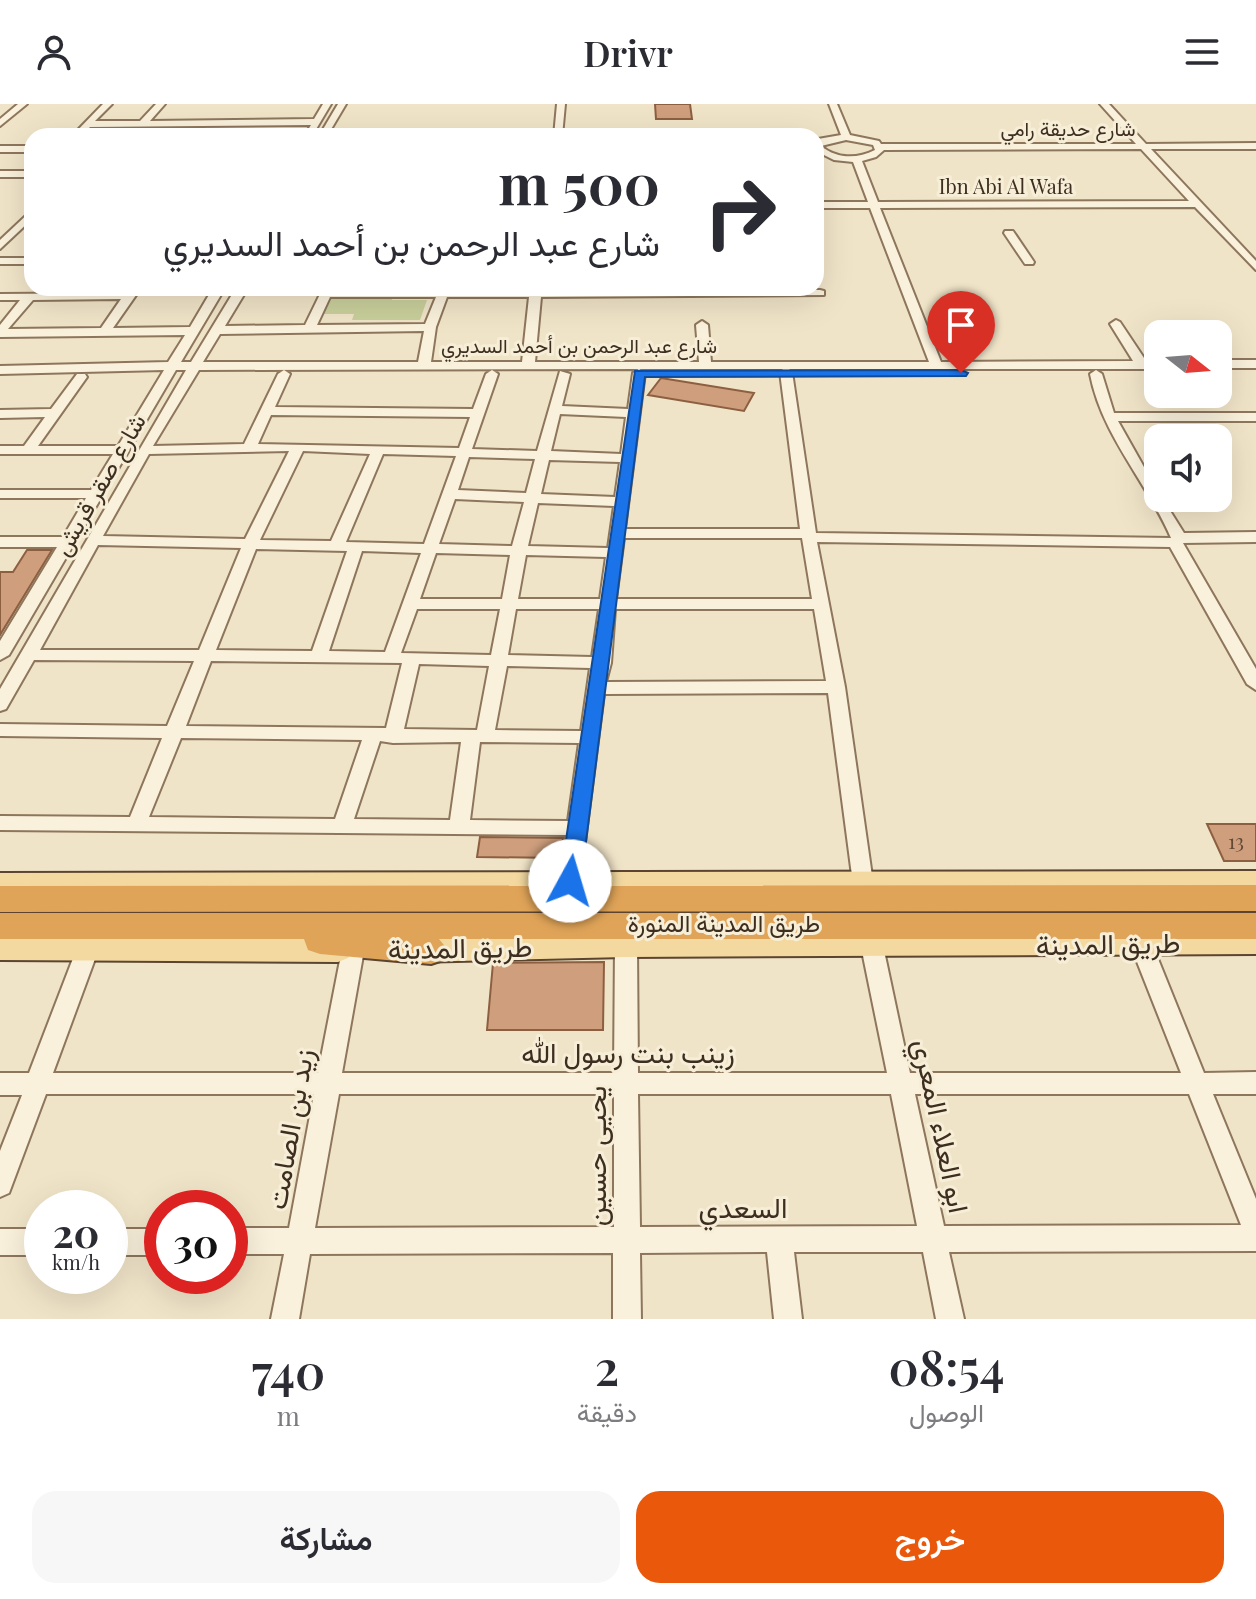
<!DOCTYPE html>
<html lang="ar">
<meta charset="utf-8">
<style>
:root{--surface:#fff;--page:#f7f7f7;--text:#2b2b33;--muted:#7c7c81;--accent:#ea580c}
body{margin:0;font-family:"Playfair Display",Vazirmatn,serif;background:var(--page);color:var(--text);direction:rtl;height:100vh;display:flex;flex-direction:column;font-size:30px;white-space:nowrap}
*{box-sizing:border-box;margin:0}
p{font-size:26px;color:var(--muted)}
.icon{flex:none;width:44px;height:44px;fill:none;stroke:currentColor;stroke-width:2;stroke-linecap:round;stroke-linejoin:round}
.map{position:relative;height:1215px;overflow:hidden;direction:ltr}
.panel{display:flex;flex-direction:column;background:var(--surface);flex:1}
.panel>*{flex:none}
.hud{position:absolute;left:24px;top:24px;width:800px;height:168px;border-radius:24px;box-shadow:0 8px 32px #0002;direction:rtl;background:#fff;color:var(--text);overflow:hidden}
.needle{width:52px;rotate:107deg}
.controls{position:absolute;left:1144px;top:216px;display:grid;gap:16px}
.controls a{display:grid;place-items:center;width:88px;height:88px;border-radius:16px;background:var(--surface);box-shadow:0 8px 32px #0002;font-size:40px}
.speed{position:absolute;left:24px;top:1086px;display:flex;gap:16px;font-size:40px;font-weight:700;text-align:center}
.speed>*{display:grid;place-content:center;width:104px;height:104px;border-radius:50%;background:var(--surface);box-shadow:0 8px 32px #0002;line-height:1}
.speed small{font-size:20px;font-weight:400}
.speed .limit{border:12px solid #d22;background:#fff;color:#111}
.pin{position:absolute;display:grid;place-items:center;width:68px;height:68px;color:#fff;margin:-82px -34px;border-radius:50% 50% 50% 0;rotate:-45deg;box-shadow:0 0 8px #0007}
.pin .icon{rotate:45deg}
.me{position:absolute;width:88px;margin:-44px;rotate:6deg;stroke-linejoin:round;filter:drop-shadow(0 0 6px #0008)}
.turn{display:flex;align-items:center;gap:28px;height:168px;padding:0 32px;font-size:36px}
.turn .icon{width:104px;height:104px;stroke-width:2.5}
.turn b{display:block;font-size:56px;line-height:68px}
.eta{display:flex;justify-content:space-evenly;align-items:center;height:136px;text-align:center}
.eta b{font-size:48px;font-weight:600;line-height:56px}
.cta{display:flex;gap:16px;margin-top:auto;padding:16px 32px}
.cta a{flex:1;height:92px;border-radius:24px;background:var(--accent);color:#fff;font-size:32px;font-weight:600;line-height:92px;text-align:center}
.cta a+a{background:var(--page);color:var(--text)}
header{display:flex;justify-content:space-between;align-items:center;height:104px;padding:0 32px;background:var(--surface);font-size:36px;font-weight:600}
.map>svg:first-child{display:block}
.green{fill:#c9cf9b}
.building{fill:#cf9f7d;stroke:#8d5f41;stroke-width:2}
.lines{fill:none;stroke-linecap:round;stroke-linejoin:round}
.minor-casing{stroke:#8d765c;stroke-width:4}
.major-casing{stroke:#5b4430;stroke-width:4}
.highway-casing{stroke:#5b4430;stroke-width:4}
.minor{fill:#faf1dc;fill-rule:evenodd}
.major{fill:#f3d9a0;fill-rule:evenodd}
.highway{fill:#e0a458;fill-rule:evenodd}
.route{fill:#1a73e8;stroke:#114b97;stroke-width:2}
.labels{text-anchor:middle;stroke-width:6;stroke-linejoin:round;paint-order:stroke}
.far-street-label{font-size:20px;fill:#3d2e20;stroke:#f7eed8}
.number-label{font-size:20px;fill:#624a37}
.street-label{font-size:24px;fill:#3d2e20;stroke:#f7eed8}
.near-street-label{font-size:28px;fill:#3d2e20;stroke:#f7eed8}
</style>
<header><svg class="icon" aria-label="menu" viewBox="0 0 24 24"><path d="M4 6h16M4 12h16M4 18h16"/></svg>Drivr<svg class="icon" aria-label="person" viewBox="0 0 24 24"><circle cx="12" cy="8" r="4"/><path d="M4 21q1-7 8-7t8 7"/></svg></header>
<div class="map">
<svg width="1256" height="1215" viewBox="0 0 1256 1215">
<rect width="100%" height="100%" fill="#f0e4c8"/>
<!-- green -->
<polygon class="green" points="330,192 392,192 392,196 427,196 420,216 352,216 354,210 322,210"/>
<!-- building -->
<g class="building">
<polygon points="655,0 690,0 692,15 656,15"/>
<polygon points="661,274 754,289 744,307 648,291"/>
<polygon points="27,446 52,446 0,531 0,468 13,468"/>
<polygon points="1207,720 1256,720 1256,757 1224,757"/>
<polygon points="480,733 563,734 560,754 477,753"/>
<polygon points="604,858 603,926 487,926 493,859"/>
</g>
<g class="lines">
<!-- minor casing -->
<g class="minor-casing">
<g id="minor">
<polygon points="18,0 27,0 0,22 0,15"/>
<polygon points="103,0 112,0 95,17 140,17 156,0 165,0 150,17 314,15 323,0 331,0 312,32 304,32 311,21 90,23 81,32 72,32"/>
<polygon points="338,0 346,0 327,32 319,32"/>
<polygon points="557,0 565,0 562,32 554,32"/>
<path d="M829,0H837L850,31L879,37L881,40H1136L1100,0H1109L1146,40L1256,39V45H1151L1256,157V166L1195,103L880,104L941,258L1133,257L1110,220L1116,216L1120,218L1146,257H1158V265H789L792,268L816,429L1171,434C1147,378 1102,332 1090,270L1096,266L1102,270L1114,309H1256V317H1118L1158,388V394H1162L1184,429L1256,428V438L1183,439L1256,565V586L1247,580L1170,443L817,438L845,583L873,779L870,785L863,787L856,785L853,779L828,589L604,590L580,777L577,783L570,785L563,783L560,777L566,731L0,726V712L130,713L162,634L0,632V620L167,622L194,557L34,556L6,605L0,607V585L186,266H176L9,551L0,556V537L57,443H0V433H63L86,394H0V386H91L113,350H0V342H24L45,313L0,314V306L51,305L77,270H85L87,273L38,342H118L164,266L0,270V262L168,258L185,231L0,233V221L20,196H0V190L126,189L129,184H141L113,224L190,223L213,184H225L181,258H191L236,184H248L225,222L305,221L323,184H335L333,187L820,186L824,187V191L541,193L535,258H699L696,221L702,217L708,221L711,258H929L870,104H816V98H868L853,58L834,56L816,47L818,35L841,31ZM846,36L873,41L875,46C857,55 837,55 821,42ZM1141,45L1189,97L878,98L862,57L876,53L884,46ZM330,193H436L425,220L317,221ZM447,193H529L522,258H431L436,223ZM121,195L101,224L8,225L33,196ZM424,227L418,258H203L220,230ZM639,265L633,269L628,305L562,302L570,270L560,267L537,347L472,345L498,270L492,266L486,270L473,305L275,303L290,270L284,266L278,270L244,340L153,342L199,266ZM639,265H783L780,268L800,425H625L645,269ZM560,310L626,313L621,350L551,347ZM271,311L470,313L459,344L258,340ZM289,347L245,435L103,432L149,350ZM303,347L370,350L331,437L260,436ZM383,350L456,352L424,440L346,438ZM469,353L535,355L526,389L458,386ZM549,356L620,358L615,393L541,390ZM455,395L524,398L512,442L439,440ZM538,399L614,402L608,444L528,442ZM624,434H802L812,495H616ZM98,441L241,444L199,546H40ZM256,445L347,447L312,547L216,546ZM362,447L421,449L385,548L329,547ZM436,449L510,451L502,495H420ZM526,451L606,453L600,495H518ZM417,505H500L491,551L401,549ZM516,505H599L592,553L508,551ZM615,505H814L826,577L606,578L611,559ZM211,557L402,559L386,624L186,622ZM419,560L489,562L477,626L404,625ZM507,562L590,564L581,627L495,626ZM181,634L362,636L335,715L149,713ZM380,637L393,639L461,638L450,716L354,715ZM480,638L579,639L568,717L470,716Z"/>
<rect x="0" y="42" width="32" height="6"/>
<rect x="0" y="67" width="32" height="6"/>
<polygon points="32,106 32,115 0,145 0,136"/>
<polygon points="1005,127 1013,127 1034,158 1033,160 1025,160 1004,129"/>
<rect x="0" y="154" width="32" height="6"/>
<rect x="1218" y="256" width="38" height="8"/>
<path d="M1141,831L1149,834L1152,840L1204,969L1256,968V990H1213L1256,1095V1147L949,1148L964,1215H936L923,1148H794L802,1215H774L767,1148L640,1149L641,1215H613V1149L310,1150L299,1215H271L284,1150H230V1124H289L314,990H46L9,1089L0,1093V1047L22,991H0V969H29L77,844L80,838L88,835L96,838L99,844L53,969H318L342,846L345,840L353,837L361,840L364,846L342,969H614L615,841L618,835L626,832L634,835L637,841L638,969H887L861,842L864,836L872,833L880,836L883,842L910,969H1181L1130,840L1133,834ZM339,990H614V1123L315,1124ZM638,990H891L917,1122L640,1123ZM915,990H1189L1241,1121L944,1122Z"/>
<rect x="0" y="1125" width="42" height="26"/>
<rect x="110" y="1125" width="52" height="26"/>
</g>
</g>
<!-- major casing -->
<g class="major-casing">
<g id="major">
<polygon points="1256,767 1256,787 0,791 0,769"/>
<polygon points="1256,828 1256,850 626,853 414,858 404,854 399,846 404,838 414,834 626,829"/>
<polygon points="0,832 338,834 348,838 353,846 348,854 338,858 0,856"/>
</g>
</g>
<!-- highway casing -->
<g class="highway-casing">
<g id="highway">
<polygon points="1256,781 1256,807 0,808 0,782"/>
<polygon points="0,809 1256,809 1256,835 439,835 448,846 443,856 431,860 320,850 308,846 304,835 0,835"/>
</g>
</g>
<!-- minor -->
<use href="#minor" class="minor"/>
<!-- major -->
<use href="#major" class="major"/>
<!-- highway -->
<use href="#highway" class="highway"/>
</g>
<!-- route -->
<polygon class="route" points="961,266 968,269 966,272 645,273 581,777 570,785 563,783 560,777 635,267"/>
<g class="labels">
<!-- far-street labels -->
<g class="far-street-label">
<text x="1068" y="32">شارع حديقة رامي</text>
<text x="1006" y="90">Ibn Abi Al Wafa</text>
<text x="579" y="249">شارع عبد الرحمن بن أحمد السديري</text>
</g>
<!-- number labels -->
<g class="number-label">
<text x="1236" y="745">13</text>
</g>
<!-- street labels -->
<g class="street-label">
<text transform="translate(100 381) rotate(-60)" y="8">شارع صقر قريش</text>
<text x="724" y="828">طريق المدينة المنورة</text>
</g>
<!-- near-street labels -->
<g class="near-street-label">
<text transform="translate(1108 840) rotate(-1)" y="10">طريق المدينة</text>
<text transform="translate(460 844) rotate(-1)" y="10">طريق المدينة</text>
<text x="628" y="959">زينب بنت رسول الله</text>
<text transform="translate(941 1022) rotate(78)" y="10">ابو العلاء المعري</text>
<text transform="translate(290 1025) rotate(-80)" y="10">زيد بن الصامت</text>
<text transform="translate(596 1052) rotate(-90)" y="10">يحيى حسين</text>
<text x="743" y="1114">السعدي</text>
</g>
</g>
</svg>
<div class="controls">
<a><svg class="needle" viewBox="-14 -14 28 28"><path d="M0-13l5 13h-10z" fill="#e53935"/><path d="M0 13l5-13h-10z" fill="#7c7c81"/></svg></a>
<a><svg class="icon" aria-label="sound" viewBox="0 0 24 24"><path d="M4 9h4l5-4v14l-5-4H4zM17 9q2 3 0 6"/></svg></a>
</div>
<div class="speed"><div>20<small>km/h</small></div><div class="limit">30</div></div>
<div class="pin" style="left:961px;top:269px;background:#d93025"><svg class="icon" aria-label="arrive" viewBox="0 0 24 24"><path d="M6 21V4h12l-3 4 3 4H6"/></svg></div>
<svg class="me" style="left:570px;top:777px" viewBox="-20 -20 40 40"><circle r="19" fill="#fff"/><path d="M0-13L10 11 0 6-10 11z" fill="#1a73e8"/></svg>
<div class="hud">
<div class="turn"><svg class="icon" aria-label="right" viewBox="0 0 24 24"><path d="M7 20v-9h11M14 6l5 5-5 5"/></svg><div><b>500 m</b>شارع عبد الرحمن بن أحمد السديري</div></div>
</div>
</div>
<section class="panel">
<div class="eta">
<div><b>08:54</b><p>الوصول</p></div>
<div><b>2</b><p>دقيقة</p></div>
<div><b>740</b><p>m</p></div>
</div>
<div class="cta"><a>خروج</a><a>مشاركة</a></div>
</section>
